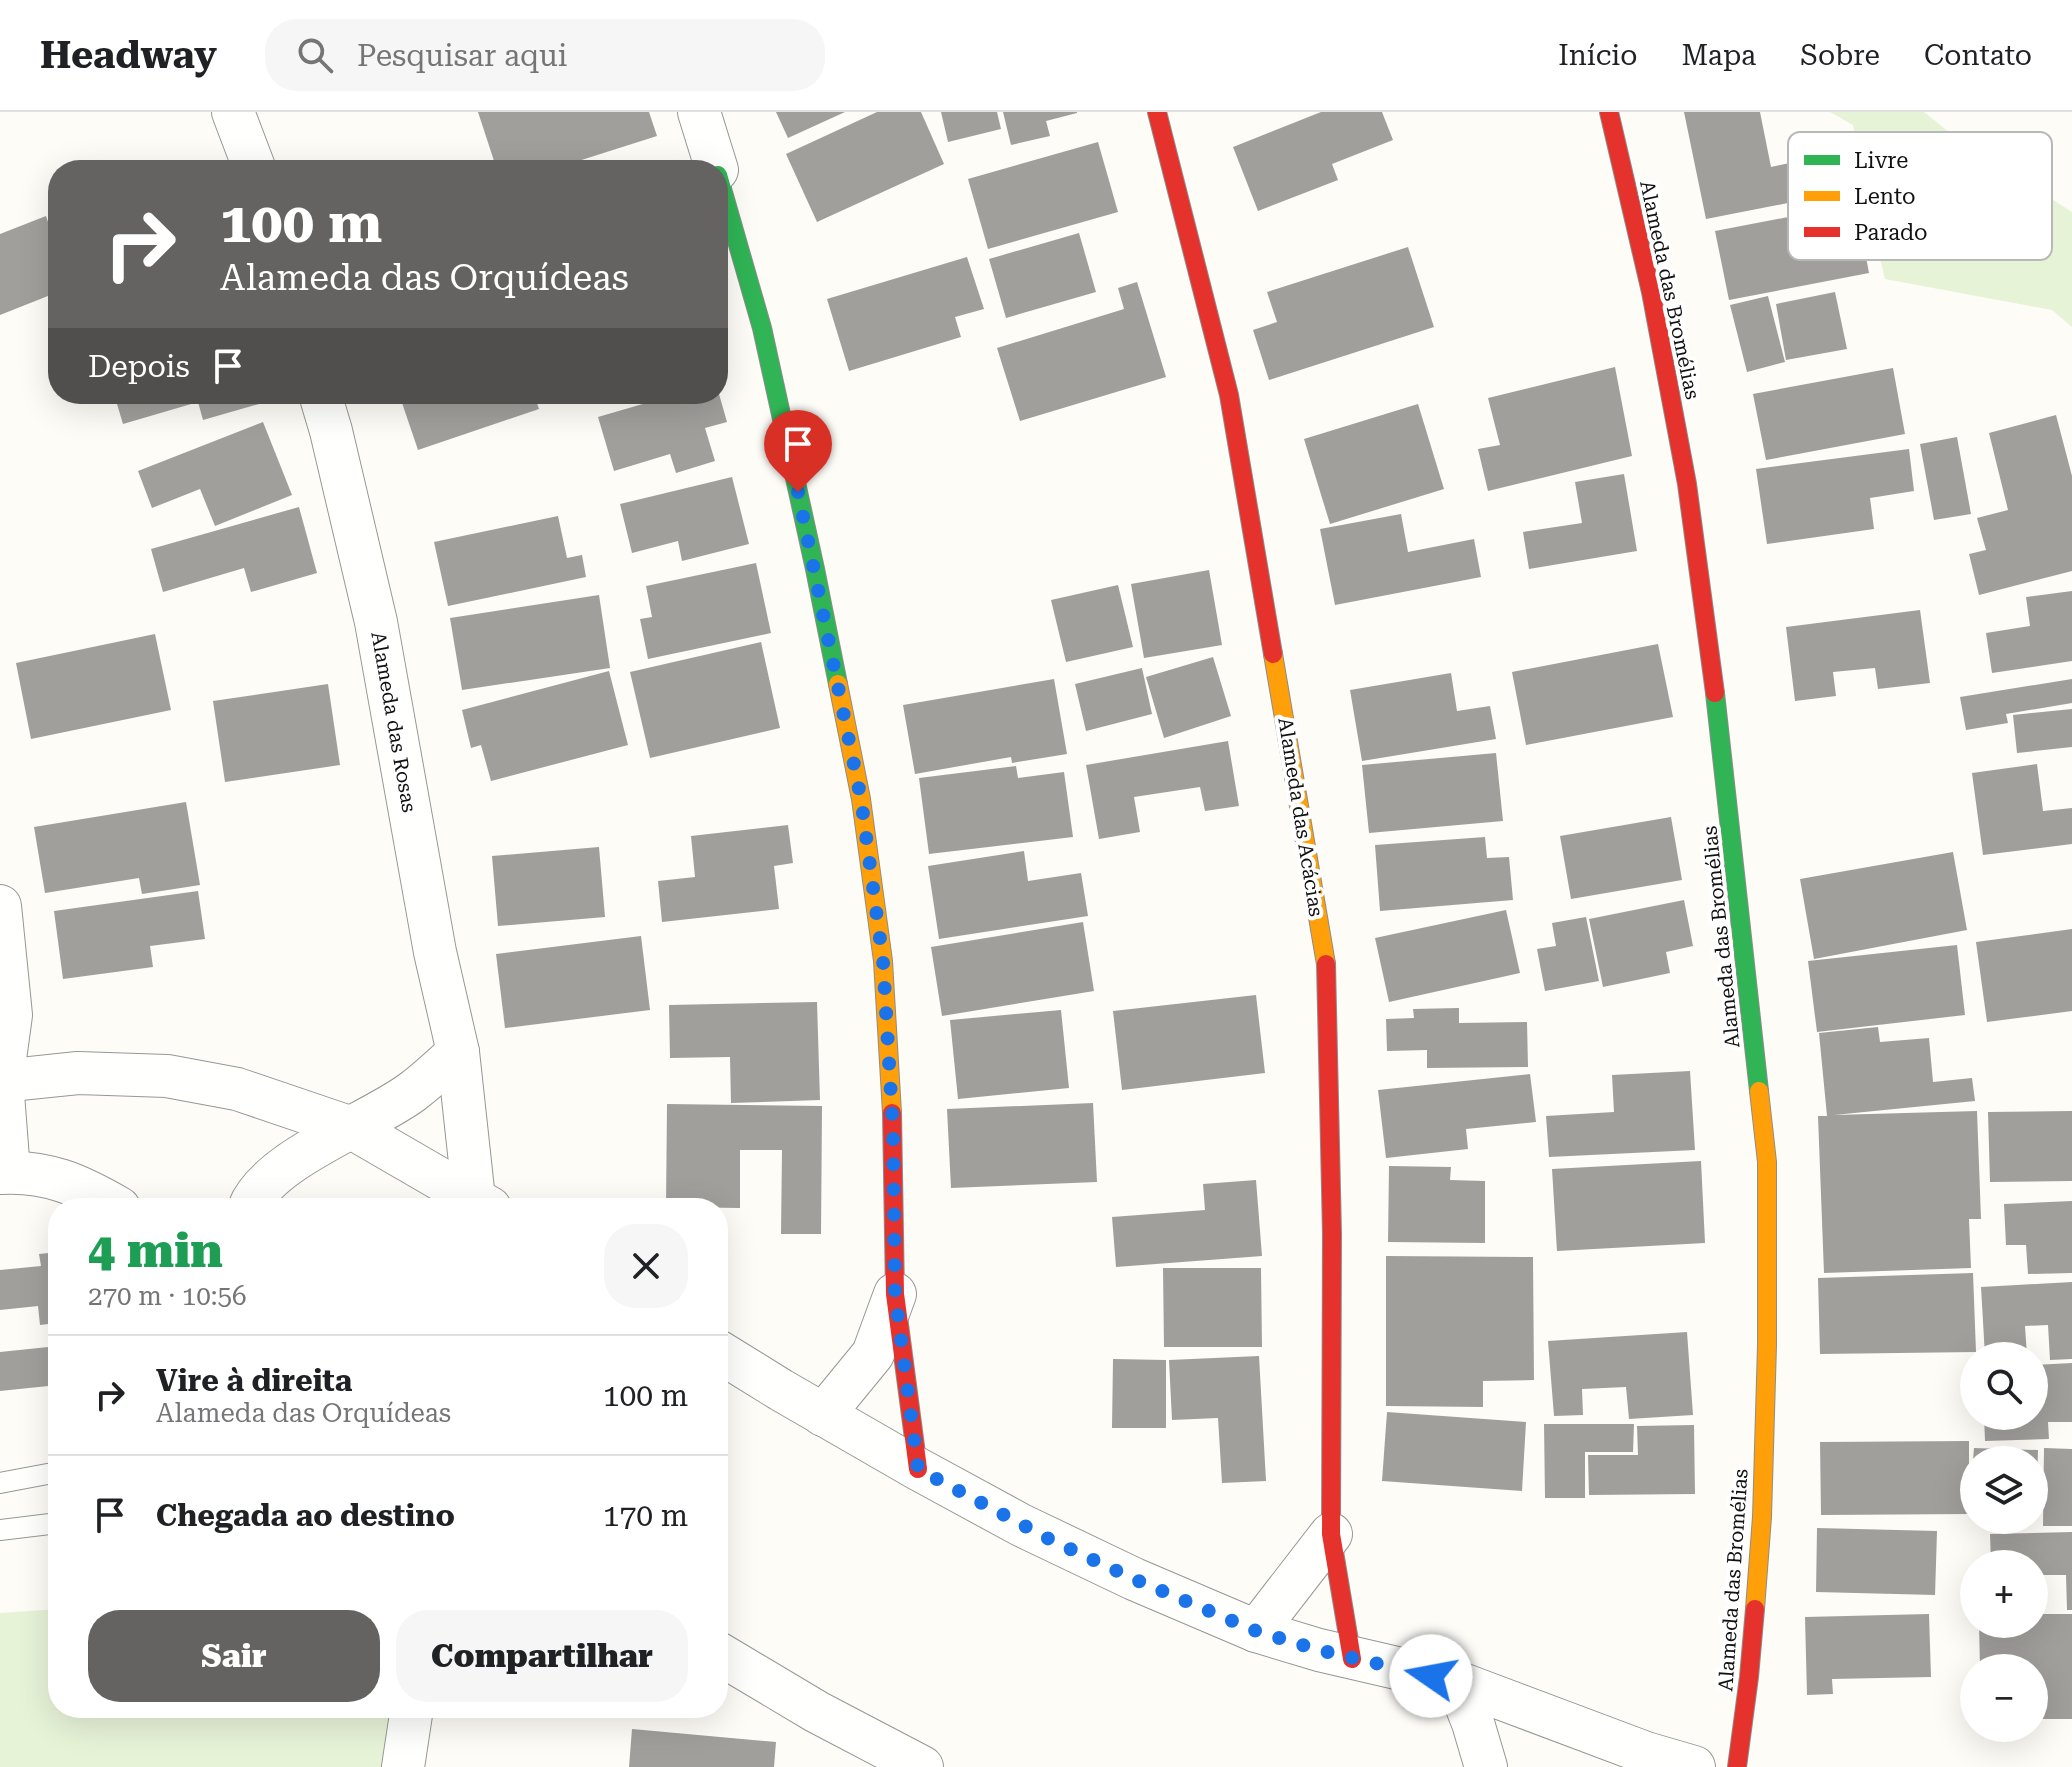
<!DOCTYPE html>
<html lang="pt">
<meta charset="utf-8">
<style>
:root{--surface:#fff;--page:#f6f6f6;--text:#202124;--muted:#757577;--line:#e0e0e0;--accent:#646362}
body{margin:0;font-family:"Roboto Serif",serif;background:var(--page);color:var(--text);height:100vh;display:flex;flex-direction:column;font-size:30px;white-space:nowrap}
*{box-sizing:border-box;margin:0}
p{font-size:26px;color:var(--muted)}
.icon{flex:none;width:44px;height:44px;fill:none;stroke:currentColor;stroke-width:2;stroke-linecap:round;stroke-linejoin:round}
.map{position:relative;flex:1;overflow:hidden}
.details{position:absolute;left:48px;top:1086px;width:680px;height:520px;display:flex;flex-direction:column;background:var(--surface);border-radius:32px;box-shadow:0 8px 32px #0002}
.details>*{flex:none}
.hud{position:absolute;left:48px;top:48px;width:680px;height:244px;border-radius:32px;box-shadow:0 8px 32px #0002;background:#646362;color:#fff;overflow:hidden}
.tools{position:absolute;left:1960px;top:1230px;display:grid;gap:16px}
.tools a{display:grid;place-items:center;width:88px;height:88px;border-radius:50%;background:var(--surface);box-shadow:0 8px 32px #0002;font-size:40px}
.pin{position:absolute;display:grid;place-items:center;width:68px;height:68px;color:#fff;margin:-82px -34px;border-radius:50% 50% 50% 0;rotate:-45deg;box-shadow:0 0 8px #0007}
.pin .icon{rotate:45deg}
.me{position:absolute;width:88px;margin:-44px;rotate:282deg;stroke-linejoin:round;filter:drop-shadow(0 0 6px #0008)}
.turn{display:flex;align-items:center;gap:28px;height:168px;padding:0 40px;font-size:36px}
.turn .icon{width:104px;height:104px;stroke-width:2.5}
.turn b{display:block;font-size:56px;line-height:68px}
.then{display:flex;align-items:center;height:76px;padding:0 40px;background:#0003;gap:16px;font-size:30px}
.round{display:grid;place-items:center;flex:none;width:84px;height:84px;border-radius:32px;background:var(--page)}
.headline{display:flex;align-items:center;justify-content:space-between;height:136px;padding:0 40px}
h1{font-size:48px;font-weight:800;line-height:60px;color:#1e9e55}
.action{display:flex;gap:16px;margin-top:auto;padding:16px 40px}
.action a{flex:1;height:92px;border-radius:32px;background:var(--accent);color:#fff;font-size:32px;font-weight:800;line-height:92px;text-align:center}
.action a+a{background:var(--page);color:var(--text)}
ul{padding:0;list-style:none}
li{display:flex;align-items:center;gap:24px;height:120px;padding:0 40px;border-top:2px solid var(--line)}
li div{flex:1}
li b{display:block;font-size:30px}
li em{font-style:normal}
header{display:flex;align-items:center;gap:48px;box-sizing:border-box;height:112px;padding:0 40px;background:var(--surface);border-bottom:2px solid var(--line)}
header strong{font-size:38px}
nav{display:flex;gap:44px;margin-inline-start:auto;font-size:28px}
.search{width:560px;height:72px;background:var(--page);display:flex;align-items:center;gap:20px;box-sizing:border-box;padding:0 28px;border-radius:32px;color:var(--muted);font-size:30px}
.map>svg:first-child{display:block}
.green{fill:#e7f3d7}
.building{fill:#a19f9c}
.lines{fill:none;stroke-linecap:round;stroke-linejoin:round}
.lane-casing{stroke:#979795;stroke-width:22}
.street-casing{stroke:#979795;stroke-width:44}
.fast-casing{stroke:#8e8d8b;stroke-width:20}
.slow-casing{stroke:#8e8d8b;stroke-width:20}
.jam-casing{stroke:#8e8d8b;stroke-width:20}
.lane{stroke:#fffffe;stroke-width:20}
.street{stroke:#fffffe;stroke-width:42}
.fast{stroke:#30b455;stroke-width:18}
.slow{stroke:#ff9f0a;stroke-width:18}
.jam{stroke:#e5322d;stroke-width:18}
.route{stroke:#1a73e8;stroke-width:14;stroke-dasharray:0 25.2}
.labels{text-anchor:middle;stroke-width:8;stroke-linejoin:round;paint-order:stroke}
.street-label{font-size:20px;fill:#111;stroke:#fff}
.key{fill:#fff;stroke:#b8b8b8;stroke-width:2}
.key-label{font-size:22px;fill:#111}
</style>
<header>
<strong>Headway</strong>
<div class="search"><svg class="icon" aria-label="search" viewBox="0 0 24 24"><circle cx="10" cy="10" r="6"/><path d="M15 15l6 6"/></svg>Pesquisar aqui</div>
<nav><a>Início</a><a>Mapa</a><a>Sobre</a><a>Contato</a></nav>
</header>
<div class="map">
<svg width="2072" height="1655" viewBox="0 0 2072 1655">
<rect width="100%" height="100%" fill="#fdfcf7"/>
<!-- green -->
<g class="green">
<polygon points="1830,0 1924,0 1954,24 2072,100 2072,215 2052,198 1885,167 1869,102 1853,13"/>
<polygon points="58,1497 58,1596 400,1596 390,1655 0,1655 0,1501"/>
</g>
<!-- building -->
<g class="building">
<polygon points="478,0 649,0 657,24 550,58 497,58"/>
<polygon points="776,0 845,0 788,26"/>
<polygon points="877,0 921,0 944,52 817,110 786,42"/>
<polygon points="941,0 997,0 1001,17 948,30"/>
<polygon points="1003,0 1077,0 1077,1 1046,9 1050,24 1011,33"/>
<polygon points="1321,0 1382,0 1393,28 1332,52 1338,68 1258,99 1233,35"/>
<polygon points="1684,0 1760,0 1771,55 1799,49 1796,33 1843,24 1854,78 1706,107"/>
<polygon points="1098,30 1118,100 988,137 968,67"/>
<polygon points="1856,92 1869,161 1729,188 1715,119"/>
<polygon points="46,104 49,113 58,109 58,180 0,203 0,122"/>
<polygon points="1079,121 1096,180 1006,206 989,147"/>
<polygon points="1408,135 1434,215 1269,268 1253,218 1277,210 1267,180"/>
<polygon points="967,145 984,197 955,205 961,225 849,259 827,187"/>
<polygon points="1137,170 1166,265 1020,309 997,236 1124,197 1118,176"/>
<polygon points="1835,180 1847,237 1786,248 1776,192"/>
<polygon points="1768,184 1785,250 1747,260 1730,193"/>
<polygon points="1615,255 1632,344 1488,379 1478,337 1500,333 1488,286"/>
<polygon points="1893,256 1905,322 1766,348 1753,282"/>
<polygon points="114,282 271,282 273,288 203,308 198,290 123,312"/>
<polygon points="399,282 534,282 539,297 418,338"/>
<polygon points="677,282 719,282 727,310 705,316 715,349 676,361 670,342 614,359 598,305"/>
<polygon points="1418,292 1444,377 1330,412 1304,327"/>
<polygon points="2056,303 2072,364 2072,459 1979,483 1969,442 1986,438 1977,406 2008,398 1989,321"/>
<polygon points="263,310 292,383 215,414 200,377 152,396 138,359"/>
<polygon points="1957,325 1971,402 1934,408 1920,332"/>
<polygon points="1909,337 1914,379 1870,386 1874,417 1767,432 1756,357"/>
<polygon points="1624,362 1637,439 1529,457 1523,420 1582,411 1575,370"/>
<polygon points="732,365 749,432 682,449 678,429 632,441 620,392"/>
<polygon points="299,395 317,461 251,480 244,456 163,480 151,437"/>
<polygon points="1401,402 1408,440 1474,427 1481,465 1335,493 1320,417"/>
<polygon points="558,404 567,446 582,443 586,465 448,494 434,430"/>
<polygon points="756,451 771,521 648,547 640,507 652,505 646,474"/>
<polygon points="1209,458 1222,533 1144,546 1131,472"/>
<polygon points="1118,473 1133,535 1066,550 1051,488"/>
<polygon points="2072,479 2072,549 1992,561 1986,521 2030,514 2026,485"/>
<polygon points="599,483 610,556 462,578 450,506"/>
<polygon points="1920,498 1930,571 1878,577 1875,556 1833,560 1836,584 1795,589 1786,515"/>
<polygon points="155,522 171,598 31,627 16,551"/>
<polygon points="761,530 780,616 650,646 630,560"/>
<polygon points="1658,532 1673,605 1526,633 1512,560"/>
<polygon points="1213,545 1231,604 1164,626 1146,565"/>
<polygon points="1142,556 1152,602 1086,619 1075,572"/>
<polygon points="609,559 628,633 491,669 481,633 471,636 462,598"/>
<polygon points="1451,561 1457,599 1490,594 1496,627 1362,649 1350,578"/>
<polygon points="1054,567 1067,642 1012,651 1011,645 915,662 903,593"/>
<polygon points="2072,567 2072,591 2006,602 2008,611 1966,618 1960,585"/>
<polygon points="328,572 340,653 225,670 213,589"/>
<polygon points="2072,597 2072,635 2017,641 2013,603"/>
<polygon points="1228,629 1239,694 1205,699 1200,675 1134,685 1140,720 1099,727 1086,653"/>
<polygon points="1496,641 1503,709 1369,721 1362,653"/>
<polygon points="2037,652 2043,699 2072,696 2072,732 1983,743 1972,661"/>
<polygon points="1016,654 1018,666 1064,660 1073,725 929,742 919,666"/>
<polygon points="186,690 200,773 142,782 139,766 45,781 34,715"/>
<polygon points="1671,705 1682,768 1571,787 1560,724"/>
<polygon points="788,713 793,751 774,754 779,797 662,810 658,769 695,765 691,724"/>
<polygon points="1485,725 1487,746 1509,745 1513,788 1380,799 1375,733"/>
<polygon points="599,735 605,805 498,814 492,744"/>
<polygon points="1024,739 1028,769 1081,761 1088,804 939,827 928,754"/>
<polygon points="1953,740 1967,818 1814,847 1800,767"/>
<polygon points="198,779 205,827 150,834 153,855 63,867 54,799"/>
<polygon points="1684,788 1693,834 1666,840 1670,861 1603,875 1589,807"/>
<polygon points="1506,798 1520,861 1389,890 1375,826"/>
<polygon points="1586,805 1599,869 1545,879 1537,837 1556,834 1552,811"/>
<polygon points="1083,810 1094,879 942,904 931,835"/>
<polygon points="2072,817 2072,899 1987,910 1976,830"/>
<polygon points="641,824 650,898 505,916 496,842"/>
<polygon points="1957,833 1965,903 1817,920 1808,849"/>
<polygon points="1256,883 1265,961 1122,978 1113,899"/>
<polygon points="817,890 820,988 731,991 730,945 670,946 669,893"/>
<polygon points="1459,896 1459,911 1527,910 1528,955 1427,956 1427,938 1387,939 1386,907 1414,906 1413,897"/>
<polygon points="1061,898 1069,976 958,987 950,908"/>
<polygon points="1878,915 1880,930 1929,926 1933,970 1972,966 1975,989 1834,1003 1977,999 1981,1107 1969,1107 1971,1156 1824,1161 1818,1004 1827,1004 1819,921"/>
<polygon points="1690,959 1695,1038 1549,1045 1546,1004 1614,1000 1612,963"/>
<polygon points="1530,962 1536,1010 1466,1017 1468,1037 1386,1046 1378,978"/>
<polygon points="1093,991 1097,1070 951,1076 947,997"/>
<polygon points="667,992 822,994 821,1122 781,1122 782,1038 740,1038 740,1096 666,1095"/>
<polygon points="2072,999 2072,1069 1990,1070 1988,1000"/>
<polygon points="1701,1049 1705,1131 1557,1139 1552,1057"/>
<polygon points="1389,1054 1451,1055 1450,1068 1485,1069 1485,1131 1388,1130"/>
<polygon points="1256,1068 1262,1144 1116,1155 1112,1105 1205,1098 1203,1072"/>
<polygon points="2072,1089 2072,1161 2028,1162 2026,1133 2006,1133 2004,1092"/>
<polygon points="58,1140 58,1224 49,1225 48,1212 40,1213 38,1194 0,1198 0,1158 41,1154 39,1142"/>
<polygon points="1386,1144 1533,1145 1534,1268 1483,1269 1483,1295 1386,1294"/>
<polygon points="1163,1156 1261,1156 1262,1235 1164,1235"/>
<polygon points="1973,1161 1976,1240 1820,1242 1818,1166"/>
<polygon points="2072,1170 2072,1247 2050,1248 2048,1213 2025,1214 2027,1244 1985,1244 1981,1175"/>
<polygon points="1687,1220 1693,1303 1629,1307 1626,1275 1582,1277 1583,1303 1554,1304 1548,1229"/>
<polygon points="58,1234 58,1273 0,1279 0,1240"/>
<polygon points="1259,1244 1266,1369 1222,1371 1218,1306 1172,1308 1169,1248"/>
<polygon points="1113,1247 1166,1248 1166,1316 1112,1316"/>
<polygon points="2072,1251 2072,1310 2048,1310 2049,1327 1985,1329 1984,1304 2034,1304 2034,1253"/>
<polygon points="1387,1300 1526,1310 1522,1379 1382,1369"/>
<polygon points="1544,1312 1634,1312 1633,1340 1585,1340 1585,1386 1545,1386"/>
<polygon points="1694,1313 1695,1382 1589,1383 1588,1343 1638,1343 1637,1314"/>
<polygon points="1969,1329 1969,1402 1821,1403 1820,1330"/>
<polygon points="1974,1336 2038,1338 2037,1373 2034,1373 2034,1348 1973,1348"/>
<polygon points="2044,1336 2072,1337 2072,1414 2043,1414"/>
<polygon points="1817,1416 1937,1419 1935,1483 1816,1480"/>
<polygon points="2072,1420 2072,1498 2067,1498 2066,1463 2034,1463 2034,1452 1991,1452 1990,1422"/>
<polygon points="1929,1502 1931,1565 1832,1567 1833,1582 1807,1583 1805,1505"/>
<polygon points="2034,1502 2072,1502 2072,1607 2034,1607 2034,1556 1980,1556 1979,1512 2034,1512"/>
<polygon points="632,1617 776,1630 774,1655 629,1655"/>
</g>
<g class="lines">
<!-- lane casing -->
<g class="lane-casing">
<g id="lane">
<polyline points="0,1371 58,1360"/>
<polyline points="0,1418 58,1411"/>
</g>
</g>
<!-- street casing -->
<g class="street-casing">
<g id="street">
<polyline points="233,0 255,58"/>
<polyline points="699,0 717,58"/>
<polyline points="320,282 331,319 376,510 435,840 458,940 474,1087"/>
<polyline points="0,794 11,903 2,969 9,1060"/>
<polyline points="0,969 78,961 167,964 237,977 352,1016 490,1096"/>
<path d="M0,1061C47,1058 79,1073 119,1096"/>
<path d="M249,1096C268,1047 369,1012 412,980C428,968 443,954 458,940"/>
<polyline points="718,1239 781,1278 918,1357 1021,1413 1134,1467 1256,1519 1319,1538 1457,1570 1646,1641 1694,1655"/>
<polyline points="823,1303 873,1242 895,1182"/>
<polyline points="1256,1519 1331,1422"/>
<polyline points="718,1541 817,1600 922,1655"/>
<polyline points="1457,1570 1473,1611 1486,1655"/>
<polyline points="403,1655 412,1596"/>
</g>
</g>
<!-- fast casing -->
<g class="fast-casing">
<g id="fast">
<polyline points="718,63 762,216 815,457 838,572"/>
<polyline points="1715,581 1759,979"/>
</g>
</g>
<!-- slow casing -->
<g class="slow-casing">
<g id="slow">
<polyline points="1273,542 1326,852"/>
<polyline points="838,572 861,687 883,849 892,1001"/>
<polyline points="1755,1497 1762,1405 1767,1233 1767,1050 1759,979"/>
</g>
</g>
<!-- jam casing -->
<g class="jam-casing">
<g id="jam">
<polyline points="1157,0 1229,283 1273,542"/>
<polyline points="1609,0 1651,180 1687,372 1715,581"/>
<polyline points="1326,852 1332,1122 1331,1422 1352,1547"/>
<polyline points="892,1001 895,1182 918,1357"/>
<polyline points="1737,1655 1749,1565 1755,1497"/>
</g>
</g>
<!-- lane -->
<use href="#lane" class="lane"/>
<!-- street -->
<use href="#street" class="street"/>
<!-- fast -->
<use href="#fast" class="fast"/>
<!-- slow -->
<use href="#slow" class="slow"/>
<!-- jam -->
<use href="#jam" class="jam"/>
</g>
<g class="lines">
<!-- route -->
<polyline class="route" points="798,380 861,687 883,849 893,1017 895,1182 918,1357 1049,1427 1134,1467 1256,1519 1319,1538 1431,1564"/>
</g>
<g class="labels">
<!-- street labels -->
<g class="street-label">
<text transform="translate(1670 178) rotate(78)" y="7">Alameda das Bromélias</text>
<text transform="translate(394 610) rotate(80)" y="7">Alameda das Rosas</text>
<text transform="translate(1301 705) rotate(81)" y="7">Alameda das Acácias</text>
<text transform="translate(1721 825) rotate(-96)" y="7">Alameda das Bromélias</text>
<text transform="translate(1733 1468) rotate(-86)" y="7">Alameda das Bromélias</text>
</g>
</g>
<!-- legend -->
<rect x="1788" y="20" width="264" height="128" rx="12" class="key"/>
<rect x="1804" y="43" width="36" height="10" fill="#30b455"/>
<rect x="1804" y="79" width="36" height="10" fill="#ff9f0a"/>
<rect x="1804" y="115" width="36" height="10" fill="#e5322d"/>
<g class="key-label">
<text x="1854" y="56">Livre</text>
<text x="1854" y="92">Lento</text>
<text x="1854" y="128">Parado</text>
</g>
</svg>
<div class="tools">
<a><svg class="icon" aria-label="search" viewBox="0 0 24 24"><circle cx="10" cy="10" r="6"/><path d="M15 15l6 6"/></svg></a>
<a><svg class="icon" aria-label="layers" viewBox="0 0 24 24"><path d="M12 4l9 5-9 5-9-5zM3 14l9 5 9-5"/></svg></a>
<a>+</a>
<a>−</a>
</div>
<div class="pin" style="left:798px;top:380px;background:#d93025"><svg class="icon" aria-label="arrive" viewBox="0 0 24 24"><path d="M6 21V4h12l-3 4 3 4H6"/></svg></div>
<svg class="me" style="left:1431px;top:1564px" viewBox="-20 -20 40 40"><circle r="19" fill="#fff"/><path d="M0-13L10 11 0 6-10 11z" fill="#1a73e8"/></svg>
<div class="hud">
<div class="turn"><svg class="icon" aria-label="right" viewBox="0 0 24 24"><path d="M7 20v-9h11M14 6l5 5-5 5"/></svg><div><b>100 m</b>Alameda das Orquídeas</div></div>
<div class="then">Depois<svg class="icon" aria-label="arrive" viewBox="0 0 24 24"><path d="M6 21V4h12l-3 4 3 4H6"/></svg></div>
</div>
<section class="details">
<div class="headline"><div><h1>4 min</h1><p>270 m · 10:56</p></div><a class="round"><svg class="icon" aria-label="close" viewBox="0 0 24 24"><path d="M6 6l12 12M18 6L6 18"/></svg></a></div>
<ul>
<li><svg class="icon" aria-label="right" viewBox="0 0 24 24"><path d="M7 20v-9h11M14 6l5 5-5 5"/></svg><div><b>Vire à direita</b><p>Alameda das Orquídeas</p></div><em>100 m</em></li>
<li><svg class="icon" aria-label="arrive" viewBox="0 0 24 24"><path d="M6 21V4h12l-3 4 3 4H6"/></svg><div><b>Chegada ao destino</b></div><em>170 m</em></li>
</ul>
<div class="action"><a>Sair</a><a>Compartilhar</a></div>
</section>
</div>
